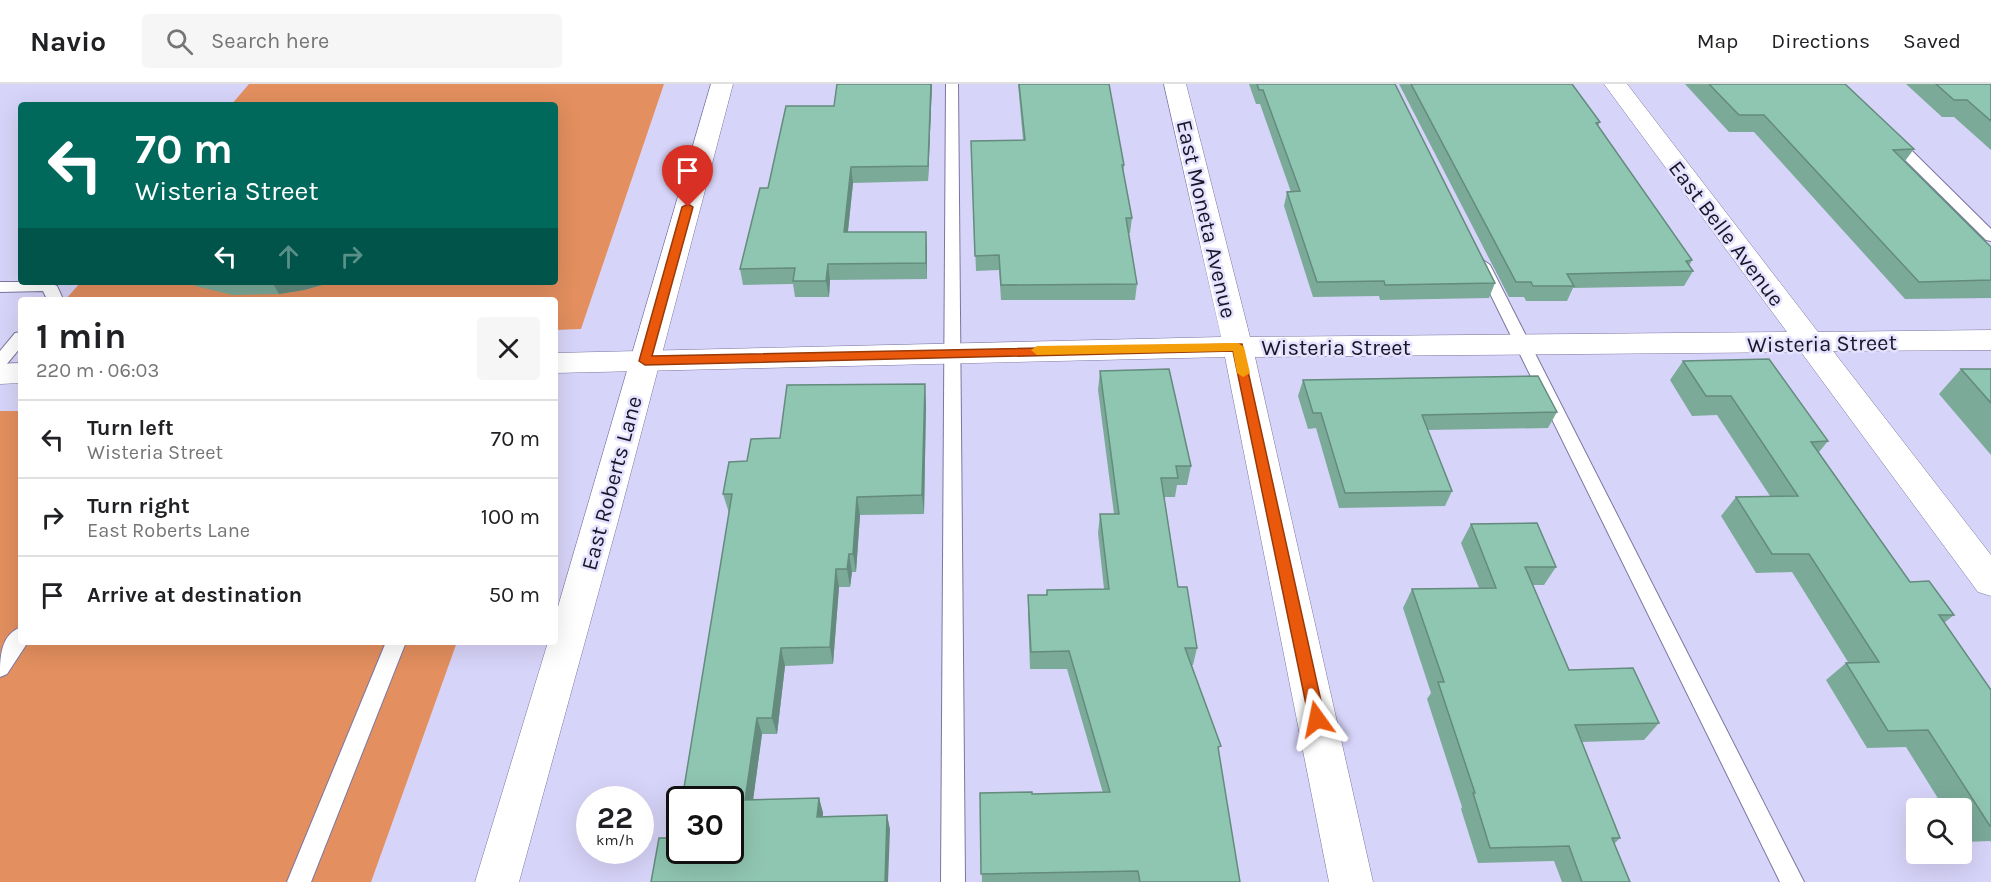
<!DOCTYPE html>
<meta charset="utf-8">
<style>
:root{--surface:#fff;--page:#f6f6f6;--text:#202124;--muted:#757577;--line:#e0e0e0}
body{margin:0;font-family:Karla,sans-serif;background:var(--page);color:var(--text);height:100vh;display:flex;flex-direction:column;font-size:22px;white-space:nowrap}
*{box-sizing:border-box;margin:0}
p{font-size:20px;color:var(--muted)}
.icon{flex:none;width:33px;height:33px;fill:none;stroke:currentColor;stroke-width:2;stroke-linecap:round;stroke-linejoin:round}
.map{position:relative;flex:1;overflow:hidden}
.panel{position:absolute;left:18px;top:213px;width:540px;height:348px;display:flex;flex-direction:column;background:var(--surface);border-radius:6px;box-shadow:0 6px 24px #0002}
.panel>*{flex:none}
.hud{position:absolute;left:18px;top:18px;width:540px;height:183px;border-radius:6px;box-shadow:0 6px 24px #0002;background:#00695c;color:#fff;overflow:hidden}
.buttons{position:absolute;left:1906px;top:714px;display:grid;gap:12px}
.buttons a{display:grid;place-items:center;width:66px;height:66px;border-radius:6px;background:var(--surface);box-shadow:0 6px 24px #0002;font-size:30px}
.speed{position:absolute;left:576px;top:702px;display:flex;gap:12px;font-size:30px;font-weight:700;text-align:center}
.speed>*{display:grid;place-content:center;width:78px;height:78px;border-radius:50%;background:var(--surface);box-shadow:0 6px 24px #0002;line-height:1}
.speed small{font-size:15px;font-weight:400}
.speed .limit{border:3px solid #111;border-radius:9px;background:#fff;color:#111}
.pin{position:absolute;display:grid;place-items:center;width:51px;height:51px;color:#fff;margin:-62px -26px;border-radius:50% 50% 50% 0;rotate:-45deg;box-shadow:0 0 6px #0007}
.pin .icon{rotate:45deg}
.me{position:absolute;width:66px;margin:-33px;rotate:348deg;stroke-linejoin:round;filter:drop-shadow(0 0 4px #0008)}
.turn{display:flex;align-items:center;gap:21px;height:126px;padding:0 18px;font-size:27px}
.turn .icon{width:78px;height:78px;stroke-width:2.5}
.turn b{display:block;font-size:42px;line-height:51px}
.lanes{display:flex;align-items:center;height:57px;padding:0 18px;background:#0003;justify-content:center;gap:30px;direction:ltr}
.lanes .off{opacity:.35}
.round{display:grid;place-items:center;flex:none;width:63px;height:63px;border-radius:6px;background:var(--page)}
.head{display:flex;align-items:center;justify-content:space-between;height:102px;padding:0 18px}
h1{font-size:36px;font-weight:700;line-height:45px}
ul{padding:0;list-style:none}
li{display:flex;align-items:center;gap:18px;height:78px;padding:0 18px;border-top:2px solid var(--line)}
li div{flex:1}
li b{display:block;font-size:22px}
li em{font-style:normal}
header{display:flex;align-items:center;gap:36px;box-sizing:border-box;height:84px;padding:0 30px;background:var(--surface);border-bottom:2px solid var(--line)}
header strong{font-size:28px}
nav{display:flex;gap:33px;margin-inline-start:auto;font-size:21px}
.search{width:420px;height:54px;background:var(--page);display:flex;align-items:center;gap:15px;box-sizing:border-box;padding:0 21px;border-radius:6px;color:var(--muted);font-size:22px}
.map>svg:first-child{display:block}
.green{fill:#e38f5f}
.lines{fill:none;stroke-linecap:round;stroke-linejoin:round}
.service-casing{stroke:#7b76a1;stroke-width:2}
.minor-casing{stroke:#7b76a1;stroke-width:1}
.secondary-casing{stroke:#7b76a1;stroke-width:1}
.service{fill:#fff;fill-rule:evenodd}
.minor{fill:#fff;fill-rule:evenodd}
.secondary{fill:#fff;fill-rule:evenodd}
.wall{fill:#7baa99}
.shaded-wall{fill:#648b7d}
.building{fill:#8fc6b2;stroke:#648b7d;stroke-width:1.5}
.route{fill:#ea580c;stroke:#983908;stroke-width:1.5}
.slow{fill:#f59e0b}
.labels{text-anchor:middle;stroke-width:5;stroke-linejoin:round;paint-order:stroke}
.street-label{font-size:22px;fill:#181626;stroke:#e5e2ff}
</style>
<header>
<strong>Navio</strong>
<div class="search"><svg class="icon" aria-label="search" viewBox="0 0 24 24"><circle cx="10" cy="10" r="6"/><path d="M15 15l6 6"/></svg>Search here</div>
<nav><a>Map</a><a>Directions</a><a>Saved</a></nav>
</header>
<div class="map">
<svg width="1991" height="798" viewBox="0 0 1991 798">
<rect width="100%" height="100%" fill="#d7d4f9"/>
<!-- green -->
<g class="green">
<polygon points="249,0 664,0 581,245 555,246 555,216 65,216 81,198 555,198 555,21 231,21"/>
<polygon points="0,327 21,327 21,558 457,558 371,798 0,798"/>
</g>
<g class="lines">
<!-- service casing -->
<g class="service-casing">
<g id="service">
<polygon points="946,0 958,0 965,798 941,798"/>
<polygon points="1892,51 1897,52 1991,145 1991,157 1986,156 1887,58 1885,55 1887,52"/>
<polygon points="1483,176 1490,181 1804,798 1780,798 1476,181"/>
<polygon points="0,198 48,198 57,202 62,213 60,216 44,216 46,213 43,207 0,208"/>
<polygon points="21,248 21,263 6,281 0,283 0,267 15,249"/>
<path d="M21,543V558H28L7,590L0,593C0,574 0,551 21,543Z"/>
<polygon points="386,558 406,558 311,798 287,798"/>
</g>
</g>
<!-- minor casing -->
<g class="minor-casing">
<g id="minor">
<polygon points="1164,0 1186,0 1250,253 1787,248 1604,0 1627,0 1818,248 1991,246 1991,266 1833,267 1991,471 1991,512 1978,508 1801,268 1255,273 1373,798 1329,798 1225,273 555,289 555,269 1221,253"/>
<polygon points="21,279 21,299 0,300 0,280"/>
</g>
</g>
<!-- secondary casing -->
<g class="secondary-casing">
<polygon id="secondary" points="711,0 733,0 618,437 519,798 475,798 548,558 555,558 555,533"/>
</g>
<!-- service -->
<use href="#service" class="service"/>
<!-- minor -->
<use href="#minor" class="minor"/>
<!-- secondary -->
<use href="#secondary" class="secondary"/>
</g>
<!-- wall -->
<g class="wall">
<polygon points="837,0 932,0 928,97 853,99 848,148 927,164 927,195 830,196 829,213 795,213 793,200 743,201 740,185 768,104 834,22"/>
<polygon points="1018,0 1109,0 1124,81 1123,90 1132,134 1130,149 1129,149 1137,200 1135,216 1001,216 999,186 976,187 971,57 1023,56"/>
<polygon points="1249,0 1395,0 1495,199 1489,214 1380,216 1379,212 1313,213 1284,122 1287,108 1291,108 1260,20 1256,20"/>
<polygon points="1399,0 1572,0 1600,38 1598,42 1692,176 1689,182 1693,187 1684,202 1573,204 1567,217 1526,217 1524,213 1509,213"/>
<polygon points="1685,0 1845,0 1914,65 1905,77 1991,163 1991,214 1905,215 1754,48 1729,48"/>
<polygon points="1906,0 1991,0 1991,66 1954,33 1942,33"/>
<polygon points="189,198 333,198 304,206 279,210 233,211 195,202"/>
<polygon points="1683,277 1828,357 1819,368 1910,498 1954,531 1944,539 1991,606 1991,758 1990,757 1964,758 1962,754 1962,724 1944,724 1906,663 1867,664 1826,596 1846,579 1848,578 1792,488 1756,489 1721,432 1736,413 1770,412 1717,331 1692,332 1670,296"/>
<polygon points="1961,285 1991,285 1991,371 1939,310"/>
<polygon points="1100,287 1191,382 1187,401 1177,401 1175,413 1164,413 1178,503 1197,564 1193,581 1192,581 1219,670 1240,798 982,798 980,709 1032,710 1103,709 1067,585 1030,585 1028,529 1028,511 1047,511 1047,506 1104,505 1098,449 1100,430 1114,430 1098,306"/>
<polygon points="1303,296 1557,328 1548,344 1428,346 1452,407 1445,422 1339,424 1316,344 1308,345 1298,312"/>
<polygon points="926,319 924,430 860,431 856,488 852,488 850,503 839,503 833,580 785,582 777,650 762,650 753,716 819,714 823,729 823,732 887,731 890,746 680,766 729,429 723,410 747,377 780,354"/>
<polygon points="1471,440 1556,483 1544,501 1533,501 1569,586 1659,639 1644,656 1581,658 1620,754 1614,760 1630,798 1562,798 1554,777 1478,779 1461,725 1462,723 1427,615 1431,609 1403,524 1412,505 1479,504 1461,459"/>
</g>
<!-- shaded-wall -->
<g class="shaded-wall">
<polygon points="931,0 932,0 928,97 928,82"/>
<polygon points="851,83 853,99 846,164 844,148"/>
<polygon points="926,148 927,164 927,195 926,179"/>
<polygon points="828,180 830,196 829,213 826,197"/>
<polygon points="272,198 333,198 304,206 279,210"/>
<polygon points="925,300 926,319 924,430 922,411"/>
<polygon points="857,413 860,431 856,488 853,470"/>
<polygon points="849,470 852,488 850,503 847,485"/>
<polygon points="836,485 839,503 833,580 830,563"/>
<polygon points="781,564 785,582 777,650 772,634"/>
<polygon points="757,634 762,650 751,731 745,716"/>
<polygon points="819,714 823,729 822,748 817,733"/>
<polygon points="887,731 890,746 888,798 885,798"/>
</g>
<!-- building -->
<g class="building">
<polygon points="837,0 931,0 928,82 851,83 844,148 926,148 926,179 828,180 826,197 793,197 795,184 740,185 760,104 768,104 786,22 834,22"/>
<polygon points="1019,0 1109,0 1124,81 1122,81 1132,134 1126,134 1137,200 1001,201 999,171 975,172 971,57 1025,56"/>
<polygon points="1257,0 1395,0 1495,199 1385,201 1384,197 1317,198 1287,108 1300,107 1263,6 1259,6"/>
<polygon points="1411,0 1572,0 1600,38 1596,39 1692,176 1686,177 1693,187 1567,190 1574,202 1533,202 1531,198 1516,198"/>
<polygon points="1709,0 1845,0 1914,65 1893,66 1991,163 1991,196 1919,198 1764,31 1739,31"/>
<polygon points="1936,0 1991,0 1991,37 1967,16 1954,16"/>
<polygon points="1769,275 1828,357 1811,358 1910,498 1929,497 1954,531 1939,531 1991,606 1991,742 1990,742 1928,646 1888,647 1846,579 1879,578 1809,470 1772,470 1736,413 1798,412 1731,312 1706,312 1683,277"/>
<polygon points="1169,285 1191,382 1176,382 1178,394 1161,394 1178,503 1187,503 1197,564 1185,564 1221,662 1218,663 1240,798 1140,798 1138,787 981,790 980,709 1032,708 1032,710 1110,708 1069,567 1031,568 1028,511 1047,511 1047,506 1109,505 1100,430 1119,430 1100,287"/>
<polygon points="1961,285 1991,285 1991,319"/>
<polygon points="1538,292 1557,328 1422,331 1452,407 1345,409 1321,329 1313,329 1303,296"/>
<polygon points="925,300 922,411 857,413 853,470 849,470 847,485 836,485 830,563 781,564 772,634 757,634 745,716 819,714 817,733 887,731 885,798 651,798 659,754 673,754 680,720 680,766 730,766 730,716 682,716 732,410 723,410 729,378 747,377 751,355 780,354 787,301"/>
<polygon points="1537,439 1556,483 1525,483 1569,586 1633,584 1659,639 1575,641 1620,754 1612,754 1630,798 1582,798 1569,762 1490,764 1473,709 1475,709 1438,598 1444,598 1412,505 1496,504 1471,440"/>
</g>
<!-- route -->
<polygon class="route" points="688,120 693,123 652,272 1242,260 1325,635 1323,640 1317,643 1311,640 1309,635 1233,267 645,281 639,277 682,123"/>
<!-- slow -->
<polygon class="slow" points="1238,259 1244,263 1250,289 1243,293 1237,289 1233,267 1037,271 1031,266 1037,262"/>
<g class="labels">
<!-- street labels -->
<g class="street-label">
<text transform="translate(1207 135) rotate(77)" y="8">East Moneta Avenue</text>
<text transform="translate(1727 149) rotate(53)" y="8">East Belle Avenue</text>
<text transform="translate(1822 259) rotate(-1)" y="8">Wisteria Street</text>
<text x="1336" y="271">Wisteria Street</text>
<text transform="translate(611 399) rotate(-75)" y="8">East Roberts Lane</text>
</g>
</g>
</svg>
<div class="buttons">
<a><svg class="icon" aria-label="search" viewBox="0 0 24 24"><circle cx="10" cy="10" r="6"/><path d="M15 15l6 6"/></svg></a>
</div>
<div class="speed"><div>22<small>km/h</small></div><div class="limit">30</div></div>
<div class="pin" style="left:688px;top:123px;background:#d93025"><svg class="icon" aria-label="arrive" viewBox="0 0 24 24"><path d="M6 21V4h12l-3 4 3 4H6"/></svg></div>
<svg class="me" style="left:1317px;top:635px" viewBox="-20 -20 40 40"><path d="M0-17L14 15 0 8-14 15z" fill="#ea580c" stroke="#fff" stroke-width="4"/></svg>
<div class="hud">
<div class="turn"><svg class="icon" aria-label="left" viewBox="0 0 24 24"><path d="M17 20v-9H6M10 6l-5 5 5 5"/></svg><div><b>70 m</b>Wisteria Street</div></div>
<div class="lanes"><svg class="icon" aria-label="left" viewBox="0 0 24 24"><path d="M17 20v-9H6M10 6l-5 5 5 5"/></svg><svg class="icon off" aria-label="ahead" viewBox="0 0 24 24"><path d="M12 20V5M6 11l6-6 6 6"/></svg><svg class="icon off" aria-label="right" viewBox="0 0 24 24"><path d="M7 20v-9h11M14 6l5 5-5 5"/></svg></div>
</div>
<section class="panel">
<div class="head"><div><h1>1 min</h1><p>220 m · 06:03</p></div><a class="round"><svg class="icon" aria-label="close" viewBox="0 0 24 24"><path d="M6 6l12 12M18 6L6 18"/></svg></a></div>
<ul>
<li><svg class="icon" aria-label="left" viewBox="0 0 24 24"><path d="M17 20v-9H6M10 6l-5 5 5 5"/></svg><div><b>Turn left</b><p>Wisteria Street</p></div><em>70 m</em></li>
<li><svg class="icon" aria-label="right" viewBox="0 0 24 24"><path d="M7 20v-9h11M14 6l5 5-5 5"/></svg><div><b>Turn right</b><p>East Roberts Lane</p></div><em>100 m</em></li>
<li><svg class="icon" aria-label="arrive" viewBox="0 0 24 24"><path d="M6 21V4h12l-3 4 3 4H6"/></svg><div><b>Arrive at destination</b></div><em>50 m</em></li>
</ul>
</section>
</div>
